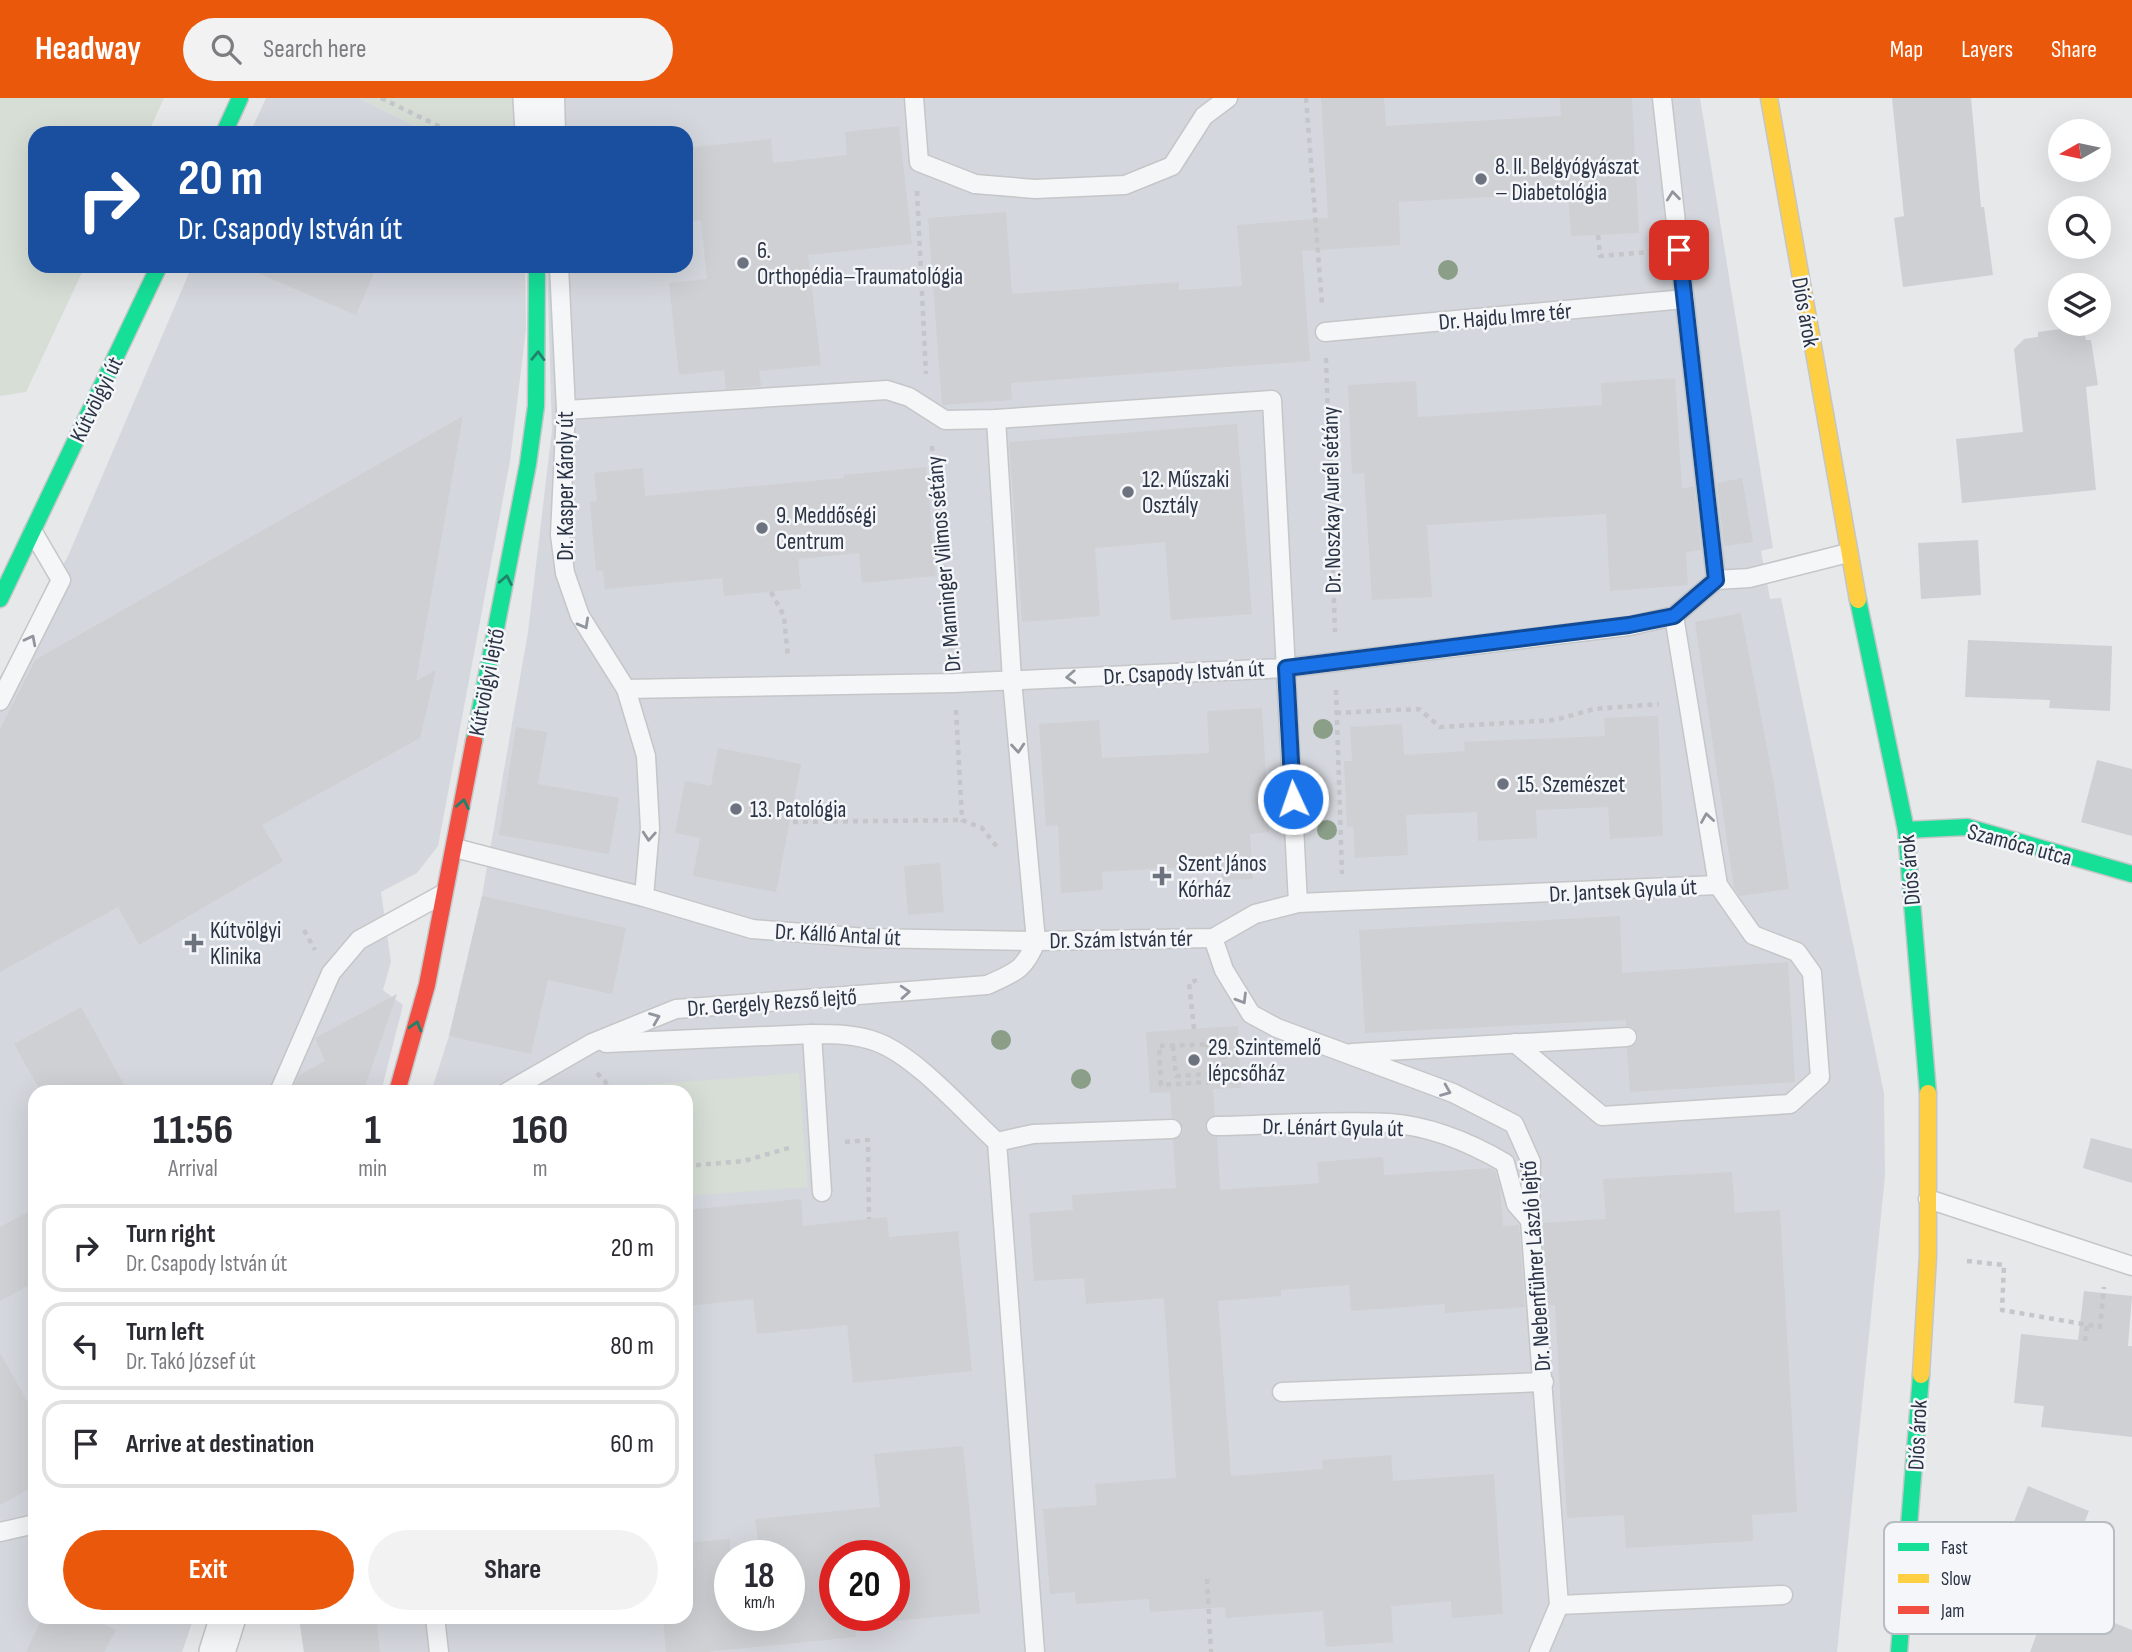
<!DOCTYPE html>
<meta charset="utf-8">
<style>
:root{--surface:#fff;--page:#f2f2f3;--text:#2b2b33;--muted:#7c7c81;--line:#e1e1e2;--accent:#ea580c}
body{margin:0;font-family:"Sofia Sans Condensed",sans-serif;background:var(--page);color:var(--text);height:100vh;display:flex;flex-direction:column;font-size:26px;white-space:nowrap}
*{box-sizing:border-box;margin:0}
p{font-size:23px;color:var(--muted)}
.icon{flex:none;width:38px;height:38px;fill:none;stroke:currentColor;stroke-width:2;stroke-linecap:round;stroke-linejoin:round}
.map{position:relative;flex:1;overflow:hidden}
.side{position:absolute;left:28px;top:987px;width:665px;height:539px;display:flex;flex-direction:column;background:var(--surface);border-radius:21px;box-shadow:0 7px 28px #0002}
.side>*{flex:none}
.guide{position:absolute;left:28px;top:28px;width:665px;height:147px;border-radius:21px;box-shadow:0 7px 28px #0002;background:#1a4fa0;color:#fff;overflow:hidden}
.needle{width:46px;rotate:261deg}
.buttons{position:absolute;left:2048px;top:21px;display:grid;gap:14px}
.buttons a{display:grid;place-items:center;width:63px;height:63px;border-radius:50%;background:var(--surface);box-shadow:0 7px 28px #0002;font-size:35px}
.speed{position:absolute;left:714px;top:1442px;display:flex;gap:14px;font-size:35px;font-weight:700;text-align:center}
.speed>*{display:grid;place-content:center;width:91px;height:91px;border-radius:50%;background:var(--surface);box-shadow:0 7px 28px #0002;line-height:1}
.speed small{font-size:18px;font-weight:400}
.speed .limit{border:10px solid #d22;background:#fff;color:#111}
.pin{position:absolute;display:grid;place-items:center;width:60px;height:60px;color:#fff;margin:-30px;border-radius:14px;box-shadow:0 4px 10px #0006}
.me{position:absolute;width:77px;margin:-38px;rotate:357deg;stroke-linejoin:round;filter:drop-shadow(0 0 5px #0008)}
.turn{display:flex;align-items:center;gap:24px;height:147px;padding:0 35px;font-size:32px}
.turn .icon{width:91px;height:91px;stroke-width:2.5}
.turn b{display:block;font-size:49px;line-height:60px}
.eta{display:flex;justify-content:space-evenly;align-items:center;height:119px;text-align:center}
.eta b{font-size:42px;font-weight:700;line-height:49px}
.cta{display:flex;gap:14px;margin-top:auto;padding:14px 35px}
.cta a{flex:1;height:80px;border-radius:42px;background:var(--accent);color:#fff;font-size:28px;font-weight:700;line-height:80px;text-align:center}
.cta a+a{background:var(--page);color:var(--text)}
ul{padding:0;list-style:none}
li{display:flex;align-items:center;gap:21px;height:88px;margin:0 14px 10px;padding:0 21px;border:4px solid var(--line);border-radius:21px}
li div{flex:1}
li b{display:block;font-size:26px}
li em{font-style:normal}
header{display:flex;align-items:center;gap:42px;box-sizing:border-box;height:98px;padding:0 35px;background:var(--accent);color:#fff}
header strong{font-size:33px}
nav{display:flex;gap:38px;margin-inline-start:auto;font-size:24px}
.search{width:490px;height:63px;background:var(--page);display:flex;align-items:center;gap:18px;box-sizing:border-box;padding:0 24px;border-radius:38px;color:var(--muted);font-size:26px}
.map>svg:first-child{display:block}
.built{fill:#d4d7dd;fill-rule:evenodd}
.green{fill:#d6ded6}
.building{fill:#ced0d3}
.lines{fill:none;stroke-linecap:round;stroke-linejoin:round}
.lane-casing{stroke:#c4c6c8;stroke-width:21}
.street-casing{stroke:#c4c6c8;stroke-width:38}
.fast-casing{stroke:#c4c6c8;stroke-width:19}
.slow-casing{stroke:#c4c6c8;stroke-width:19}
.jam-casing{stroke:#c4c6c8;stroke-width:19}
.path{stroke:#c5c6ca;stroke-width:4.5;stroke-dasharray:5 5;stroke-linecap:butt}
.lane{stroke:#f5f6f7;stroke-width:18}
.street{stroke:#f5f6f7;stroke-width:35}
.fast{stroke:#16e098;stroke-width:16}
.slow{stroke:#ffcf43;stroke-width:16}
.jam{stroke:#f24e42;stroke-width:16}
.tree{fill:#8a9e88}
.oneway{stroke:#90959e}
.oneway2{stroke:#22816a}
.route-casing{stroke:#114b97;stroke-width:18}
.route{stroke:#1a73e8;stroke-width:12}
.poi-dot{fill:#6c737f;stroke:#f4f6f9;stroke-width:2.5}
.labels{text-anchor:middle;stroke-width:5;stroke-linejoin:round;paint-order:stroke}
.poi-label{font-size:23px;fill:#2b3445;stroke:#f4f6f9;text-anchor:start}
.street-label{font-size:23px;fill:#2b3445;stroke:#f4f6f9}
.key{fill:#f4f6f9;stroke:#b8bcc3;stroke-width:2}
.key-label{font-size:19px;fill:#2b3445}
</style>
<header>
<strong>Headway</strong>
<div class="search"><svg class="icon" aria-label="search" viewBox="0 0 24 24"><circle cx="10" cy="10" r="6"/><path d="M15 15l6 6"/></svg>Search here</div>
<nav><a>Map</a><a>Layers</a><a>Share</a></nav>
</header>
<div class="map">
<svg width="2132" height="1554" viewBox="0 0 2132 1554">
<rect width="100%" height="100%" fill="#e6e8ea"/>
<!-- built -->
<g class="built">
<polygon points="266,0 359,0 429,35 250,35"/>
<path d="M540,0H1700L1773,450L1761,453L1770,501L1781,500L1884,995L1885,1078L1837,1554H304L299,1519H686V994H431L449,938L482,798L528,534L552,332L547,168H686V35H542ZM730,1458H789V1517H730ZM835,1458H894V1517H835Z"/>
<polygon points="192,168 525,168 526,231 510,363 438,748 417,775 381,794 391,864 383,892 403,907 381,994 35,994 35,1519 194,1519 182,1554 0,1554 0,579 68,458"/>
</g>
<!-- green -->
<g class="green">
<polygon points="0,0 164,0 148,35 35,35 35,168 85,168 26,294 0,298"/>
<polygon points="359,0 519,0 521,35 429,35"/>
<polygon points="799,975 808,1089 686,1098 686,994 626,994 626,988"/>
</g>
<!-- building -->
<g class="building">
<polygon points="1321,0 1384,0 1386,28 1561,18 1560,0 1632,0 1639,135 1571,138 1568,95 1399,104 1400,147 1302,153 1310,263 1011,285 1012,302 942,307 928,120 1006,114 1012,196 1179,184 1179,192 1242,188 1237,127 1328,120"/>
<polygon points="1892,0 1971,0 1981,109 1984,109 1993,177 1903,189 1894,120 1904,118"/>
<polygon points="899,28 912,146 808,157 821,267 759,273 761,288 726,291 724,272 679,277 669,185 707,181 701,122 686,124 686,50 771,41 773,65 847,57 845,34"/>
<polygon points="242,168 377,168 356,217"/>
<polygon points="2083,228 2086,242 2091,242 2098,287 2086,289 2096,392 1962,405 1956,341 2023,334 2014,251 2024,241 2038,239 2038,234"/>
<polygon points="1675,280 1682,391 1694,388 1701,452 1686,454 1688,487 1610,493 1606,416 1427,427 1432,499 1372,502 1364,375 1352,376 1348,287 1416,283 1418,319 1602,307 1601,285"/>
<polygon points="463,318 416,583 436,572 420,640 262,727 283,763 139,847 118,809 0,874 0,631 35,562"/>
<polygon points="1237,326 1252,516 1171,522 1165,444 1095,450 1100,518 1022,524 1009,344"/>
<polygon points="926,369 936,478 862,485 859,455 798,461 801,491 724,498 722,480 605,491 603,473 596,473 590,404 597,403 594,375 643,370 645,398 844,380 844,377"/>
<polygon points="1742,380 1753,444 1724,448 1717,385"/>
<polygon points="1978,442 1981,497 1921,501 1918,445"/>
<polygon points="1741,515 1774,686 1789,791 1740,798 1734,790 1695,524"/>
<polygon points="1968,542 2112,548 2110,613 2049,610 2050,602 1965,599"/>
<polygon points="1262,610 1269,734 1250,736 1253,781 1222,782 1221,767 1102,774 1103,792 1061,795 1058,727 1046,728 1039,626 1099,622 1102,660 1209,655 1207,613"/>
<polygon points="1658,618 1663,738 1610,741 1608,709 1536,712 1537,740 1478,743 1477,714 1406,717 1408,757 1355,760 1353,728 1347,729 1344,663 1352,663 1350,629 1402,626 1404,657 1465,653 1464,644 1605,638 1604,620"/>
<polygon points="516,629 547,634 538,686 619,700 609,756 499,737"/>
<polygon points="718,650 801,666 776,794 693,778 700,740 675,735 685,683 711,688"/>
<polygon points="2097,662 2132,671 2132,738 2081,724"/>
<polygon points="940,765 944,814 908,817 904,768"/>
<polygon points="482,798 626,830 612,896 548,882 531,956 449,938"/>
<polygon points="1620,818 1622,875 1788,864 1795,984 1630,994 1627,950 1637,945 1638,938 1633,929 1626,928 1626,922 1365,935 1359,832"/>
<polygon points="397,896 363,994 291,994 299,977 325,963 315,940"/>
<polygon points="81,909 128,994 41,994 14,946"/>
<polygon points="1238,928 1241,990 1213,991 1215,1017 1210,1019 1205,1028 1207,1034 1217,1039 1220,1092 1319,1085 1317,1064 1383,1059 1384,1077 1490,1070 1495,1073 1500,1089 1503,1128 1519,1127 1525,1209 1445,1215 1445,1206 1351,1213 1349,1187 1281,1192 1281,1198 1218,1203 1231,1378 1323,1371 1322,1362 1391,1357 1393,1383 1494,1376 1503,1516 1452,1520 1451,1503 1391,1508 1393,1544 1326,1549 1323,1513 1226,1520 1225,1509 1150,1514 1149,1501 1076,1506 1075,1494 1050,1496 1043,1411 1097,1407 1095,1386 1176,1380 1164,1200 1086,1206 1084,1180 1034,1183 1029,1115 1073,1112 1072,1097 1176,1090 1173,1042 1182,1037 1183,1030 1178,1021 1172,1020 1170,994 1150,995 1146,934"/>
<polygon points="2091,1040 2132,1051 2132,1085 2083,1070"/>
<polygon points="1732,1074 1735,1115 1780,1112 1797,1414 1752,1417 1753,1443 1626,1450 1624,1417 1567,1420 1555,1207 1548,1207 1542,1125 1606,1121 1603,1081"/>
<polygon points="801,1101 803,1128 887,1119 889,1139 958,1133 972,1273 853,1285 847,1227 757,1236 753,1201 686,1208 686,1112"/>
<polygon points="35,1110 35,1184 0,1203 0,1129"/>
<polygon points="2084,1193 2132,1198 2128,1248 2132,1248 2132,1339 2041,1329 2044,1308 2014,1305 2021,1236 2078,1242"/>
<polygon points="0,1255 35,1317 35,1388 0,1407"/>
<polygon points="963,1348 980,1515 894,1523 894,1458 835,1458 835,1517 855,1517 856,1539 706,1554 666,1554 663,1519 686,1519 686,1445 730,1441 730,1517 789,1517 789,1458 760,1458 755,1421 880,1409 874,1356"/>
<polygon points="2028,1388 2089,1413 2063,1476 2003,1452"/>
<polygon points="2050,1499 2132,1532 2132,1554 2030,1554"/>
<polygon points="43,1519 89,1519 116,1532 104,1554 26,1554"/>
<polygon points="299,1519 376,1519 380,1554 304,1554"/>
</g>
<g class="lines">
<!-- lane casing -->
<g class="lane-casing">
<g id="lane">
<polyline points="555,0 556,35"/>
<polyline points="914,0 919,64 975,86 1035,91 1125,87 1172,68 1204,18 1228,0"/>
<polyline points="1662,0 1716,482"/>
<polyline points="559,168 566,312 560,437 565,475 580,518 626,591 646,658 650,730 644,799"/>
<polyline points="1325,234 1685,201"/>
<polyline points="566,312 887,292 909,299 945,322 996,321 1272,302 1298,805"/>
<polyline points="626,591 954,585 1286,570 1629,528 1674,518 1716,482 1749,480 1848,455"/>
<polyline points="0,603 61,482 33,434"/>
<polyline points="455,750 644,799 752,831 867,840 1036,843 1213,840 1255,816 1298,805 1718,787"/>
<polyline points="1213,840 1224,872 1251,916 1277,930 1453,995 1514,1026 1531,1064 1530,1122 1559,1507 1539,1554"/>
<polyline points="812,936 822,1094"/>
<path d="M606,945L812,936C834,936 856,936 877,944C917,959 965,1015 997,1044L1035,1554"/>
<polyline points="1515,945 1602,1018 1790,1006 1820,979 1812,875 1797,854 1753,837 1718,787 1674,518"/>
<polyline points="1352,955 1627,939"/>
<polyline points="279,994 331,875 359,842 443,796"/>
<path d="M507,994L592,945L676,911L987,887C1014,875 1025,872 1036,843L1012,582L996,321"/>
<path d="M1216,1028C1271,1027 1334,1022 1389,1025C1429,1028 1471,1045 1505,1065L1516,1106L1530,1122"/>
<polyline points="997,1044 1033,1036 1172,1031"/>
<polyline points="1928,1101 2132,1168"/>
<polyline points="1282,1294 1544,1284"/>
<polyline points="0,1434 35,1426"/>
<polyline points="1559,1507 1783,1497"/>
<polyline points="435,1519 439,1554"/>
</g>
</g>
<!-- street casing -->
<g class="street-casing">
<g id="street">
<polyline points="531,0 533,35"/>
<polyline points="217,1554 228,1519"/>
</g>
</g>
<!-- fast casing -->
<g class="fast-casing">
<g id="fast">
<polyline points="224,35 240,0"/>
<polyline points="0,501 159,168"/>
<polyline points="1858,502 1906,732 1928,995"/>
<polyline points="474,643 528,366 536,308 537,168"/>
<polyline points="1906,732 1967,729 2132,776"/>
<polyline points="1899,1554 1921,1277"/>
</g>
</g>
<!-- slow casing -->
<g class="slow-casing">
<g id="slow">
<polyline points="1769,0 1858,502"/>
<polyline points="1921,1277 1928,1158 1928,995"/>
</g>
</g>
<!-- jam casing -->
<g class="jam-casing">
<polyline id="jam" points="397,994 427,887 474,643"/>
</g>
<!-- path -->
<g class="path">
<polyline points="381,0 453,35"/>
<polyline points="1306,0 1322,206"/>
<polyline points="917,93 926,276"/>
<polyline points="1598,137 1600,158 1651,154"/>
<polyline points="1326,260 1335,534"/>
<polyline points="932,348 951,558"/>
<polyline points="771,494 784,518 788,560"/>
<polyline points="1336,592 1342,776"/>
<polyline points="956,612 962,722 982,730 997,749"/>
<polyline points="1336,615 1419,611 1440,629 1555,622 1594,611 1659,606"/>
<polyline points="793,724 962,722"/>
<polyline points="304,832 315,852"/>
<polyline points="1194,931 1189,885 1197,882"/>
<polygon points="1222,946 1224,983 1161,987 1159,948"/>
<polyline points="1173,948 1176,978 1209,976 1207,946"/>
<polyline points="597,975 610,989 610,994"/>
<polyline points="845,1044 868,1042 869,1121"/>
<polyline points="686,1068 744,1063 792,1049"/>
<polyline points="1967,1163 2004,1167 2002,1212 2100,1229 2104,1189"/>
<polyline points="2085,1243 2087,1227"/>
<polyline points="1207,1481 1211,1554"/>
</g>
<!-- lane -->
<use href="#lane" class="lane"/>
<!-- street -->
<use href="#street" class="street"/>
<!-- fast -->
<use href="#fast" class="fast"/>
<!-- slow -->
<use href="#slow" class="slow"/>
<!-- jam -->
<use href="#jam" class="jam"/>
</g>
<!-- trees -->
<g class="tree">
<circle cx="1448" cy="172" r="10"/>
<circle cx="1323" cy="631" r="10"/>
<circle cx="1327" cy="732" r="10"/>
<circle cx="1001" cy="942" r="10"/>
<circle cx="1081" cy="981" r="10"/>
</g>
<!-- one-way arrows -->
<defs><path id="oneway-chevron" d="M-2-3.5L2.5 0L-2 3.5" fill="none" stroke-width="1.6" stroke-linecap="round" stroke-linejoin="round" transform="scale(1.75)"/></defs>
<g class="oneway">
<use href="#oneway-chevron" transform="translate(1673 98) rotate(-96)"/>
<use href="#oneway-chevron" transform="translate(584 526) rotate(61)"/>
<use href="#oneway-chevron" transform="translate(31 542) rotate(-63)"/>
<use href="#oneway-chevron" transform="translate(1071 579) rotate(177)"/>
<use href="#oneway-chevron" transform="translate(1018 650) rotate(85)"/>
<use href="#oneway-chevron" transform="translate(1707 720) rotate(-99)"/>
<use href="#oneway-chevron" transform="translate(649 738) rotate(94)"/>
<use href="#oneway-chevron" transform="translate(905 894) rotate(-4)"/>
<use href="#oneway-chevron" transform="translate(1242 901) rotate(59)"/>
<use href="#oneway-chevron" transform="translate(655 920) rotate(-22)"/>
<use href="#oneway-chevron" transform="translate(1446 993) rotate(22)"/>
</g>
<g class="oneway2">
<use href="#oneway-chevron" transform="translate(538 258) rotate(-88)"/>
<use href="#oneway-chevron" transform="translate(506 482) rotate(-79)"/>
<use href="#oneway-chevron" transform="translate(463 706) rotate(-79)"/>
<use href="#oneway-chevron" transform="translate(416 928) rotate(-74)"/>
</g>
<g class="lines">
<!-- route casing -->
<g class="route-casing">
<polyline id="route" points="1293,701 1286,570 1629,527 1674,518 1716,482 1679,152"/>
</g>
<!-- route -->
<use href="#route" class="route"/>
</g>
<!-- markers -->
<g class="poi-dot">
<circle cx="1481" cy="81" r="7"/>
<circle cx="743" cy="165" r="7"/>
<circle cx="1128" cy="394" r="7"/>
<circle cx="762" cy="430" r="7"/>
<circle cx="1503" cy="686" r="7"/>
<circle cx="736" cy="711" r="7"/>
<path d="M1158.5 767.5h7v7h7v7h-7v7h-7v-7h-7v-7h7z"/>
<path d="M190.5 834.5h7v7h7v7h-7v7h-7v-7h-7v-7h7z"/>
<circle cx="1194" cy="962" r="7"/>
</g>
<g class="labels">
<!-- poi labels -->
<g class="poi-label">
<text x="1495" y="76">8. II. Belgyógyászat<tspan x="1495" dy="26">– Diabetológia</tspan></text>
<text x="757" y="160">6.<tspan x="757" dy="26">Orthopédia–Traumatológia</tspan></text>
<text x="1142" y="389">12. Műszaki<tspan x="1142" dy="26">Osztály</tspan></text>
<text x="776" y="425">9. Meddőségi<tspan x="776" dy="26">Centrum</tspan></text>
<text x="1517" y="694">15. Szemészet</text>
<text x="750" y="719">13. Patológia</text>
<text x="1178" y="773">Szent János<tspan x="1178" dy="26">Kórház</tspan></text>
<text x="210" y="840">Kútvölgyi<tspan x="210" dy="26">Klinika</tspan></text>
<text x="1208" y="957">29. Szintemelő<tspan x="1208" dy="26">lépcsőház</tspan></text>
</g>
<!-- street labels -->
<g class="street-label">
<text transform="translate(1806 214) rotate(80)" y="8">Diós árok</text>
<text transform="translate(1505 218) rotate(-5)" y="8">Dr. Hajdu Imre tér</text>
<text transform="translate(96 301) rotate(-64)" y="8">Kútvölgyi út</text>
<text transform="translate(565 388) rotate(-90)" y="8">Dr. Kasper Károly út</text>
<text transform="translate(1331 402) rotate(-91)" y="8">Dr. Noszkay Aurél sétány</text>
<text transform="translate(943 466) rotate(-95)" y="8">Dr. Manninger Vilmos sétány</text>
<text transform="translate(1184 574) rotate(-3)" y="8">Dr. Csapody István út</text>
<text transform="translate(486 584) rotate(-79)" y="8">Kútvölgyi lejtő</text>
<text transform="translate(2020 746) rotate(15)" y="8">Szamóca utca</text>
<text transform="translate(1909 772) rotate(-95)" y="8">Diós árok</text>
<text transform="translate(1623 792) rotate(-3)" y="8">Dr. Jantsek Gyula út</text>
<text transform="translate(838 836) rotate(3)" y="8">Dr. Kálló Antal út</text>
<text transform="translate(1121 841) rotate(-1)" y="8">Dr. Szám István tér</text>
<text transform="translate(772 904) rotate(-4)" y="8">Dr. Gergely Rezső lejtő</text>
<text transform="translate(1333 1029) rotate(1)" y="8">Dr. Lénárt Gyula út</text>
<text transform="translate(1535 1168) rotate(-94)" y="8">Dr. Nebenführer László lejtő</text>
<text transform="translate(1917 1337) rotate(-87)" y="8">Diós árok</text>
</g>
</g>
<!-- legend -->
<rect x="1884" y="1424" width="230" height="112" rx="10" class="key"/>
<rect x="1898" y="1445" width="31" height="8" fill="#16e098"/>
<rect x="1898" y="1476" width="31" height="9" fill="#ffcf43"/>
<rect x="1898" y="1508" width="31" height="8" fill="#f24e42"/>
<g class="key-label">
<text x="1941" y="1456">Fast</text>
<text x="1941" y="1487">Slow</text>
<text x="1941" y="1519">Jam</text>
</g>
</svg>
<div class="buttons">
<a><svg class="needle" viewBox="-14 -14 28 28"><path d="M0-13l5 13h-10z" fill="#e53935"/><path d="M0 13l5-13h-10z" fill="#7c7c81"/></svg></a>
<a><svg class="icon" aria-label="search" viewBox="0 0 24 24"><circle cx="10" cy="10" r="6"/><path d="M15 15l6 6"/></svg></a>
<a><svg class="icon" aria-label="layers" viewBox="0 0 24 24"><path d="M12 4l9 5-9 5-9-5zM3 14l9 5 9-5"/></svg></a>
</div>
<div class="speed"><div>18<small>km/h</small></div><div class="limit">20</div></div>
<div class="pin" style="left:1679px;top:152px;background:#d93025"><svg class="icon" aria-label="arrive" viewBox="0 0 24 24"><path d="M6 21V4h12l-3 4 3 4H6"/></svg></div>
<svg class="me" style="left:1293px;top:701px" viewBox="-20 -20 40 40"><circle r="17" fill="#1a73e8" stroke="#fff" stroke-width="3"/><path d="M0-11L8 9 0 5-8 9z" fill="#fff"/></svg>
<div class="guide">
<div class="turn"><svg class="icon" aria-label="right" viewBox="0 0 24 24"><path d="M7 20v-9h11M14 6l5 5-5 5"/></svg><div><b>20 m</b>Dr. Csapody István út</div></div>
</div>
<section class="side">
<div class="eta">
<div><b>11:56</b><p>Arrival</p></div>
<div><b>1</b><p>min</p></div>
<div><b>160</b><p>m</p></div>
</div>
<ul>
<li><svg class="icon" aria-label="right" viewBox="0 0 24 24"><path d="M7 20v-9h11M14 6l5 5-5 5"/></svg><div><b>Turn right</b><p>Dr. Csapody István út</p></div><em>20 m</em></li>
<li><svg class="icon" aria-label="left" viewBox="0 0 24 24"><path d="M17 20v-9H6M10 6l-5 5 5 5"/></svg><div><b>Turn left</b><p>Dr. Takó József út</p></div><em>80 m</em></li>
<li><svg class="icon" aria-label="arrive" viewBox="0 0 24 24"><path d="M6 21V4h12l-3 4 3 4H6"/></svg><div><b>Arrive at destination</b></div><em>60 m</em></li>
</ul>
<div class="cta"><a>Exit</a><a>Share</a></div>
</section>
</div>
